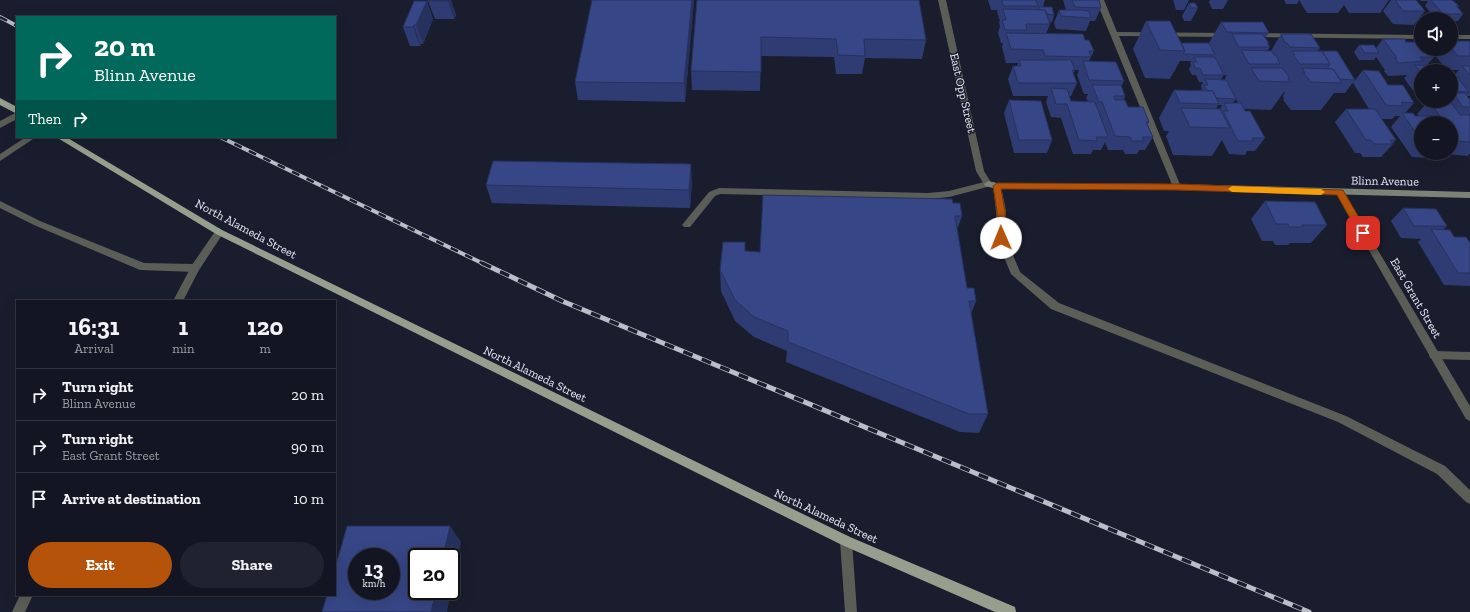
<!DOCTYPE html>
<meta charset="utf-8">
<style>
:root{--surface:#131622;--page:#20232f;--text:#f1f3f6;--muted:#9d9fa5;--line:#323540;--accent:#b45309}
body{margin:0;font-family:"Zilla Slab",serif;background:var(--page);color:var(--text);height:100vh;display:flex;flex-direction:column;font-size:15px;white-space:nowrap}
*{box-sizing:border-box;margin:0}
p{font-size:13px;color:var(--muted)}
.icon{flex:none;width:22px;height:22px;fill:none;stroke:currentColor;stroke-width:2;stroke-linecap:round;stroke-linejoin:round}
.map{position:relative;flex:1;overflow:hidden}
.side{position:absolute;left:16px;top:300px;width:320px;height:296px;display:flex;flex-direction:column;background:var(--surface);border-radius:0px;box-shadow:0 4px 16px #0002,0 0 0 1px var(--line)}
.side>*{flex:none}
.top-card{position:absolute;left:16px;top:16px;width:320px;height:122px;border-radius:0px;box-shadow:0 4px 16px #0002,0 0 0 1px var(--line);background:#00695c;color:#fff;overflow:hidden}
.tools{position:absolute;left:1414px;top:12px;display:grid;gap:8px}
.tools a{display:grid;place-items:center;width:44px;height:44px;border-radius:50%;background:var(--surface);box-shadow:0 4px 16px #0002,0 0 0 1px var(--line);font-size:20px}
.speed{position:absolute;left:348px;top:548px;display:flex;gap:8px;font-size:20px;font-weight:700;text-align:center}
.speed>*{display:grid;place-content:center;width:52px;height:52px;border-radius:50%;background:var(--surface);box-shadow:0 4px 16px #0002,0 0 0 1px var(--line);line-height:1}
.speed small{font-size:10px;font-weight:400}
.speed .limit{border:2px solid #111;border-radius:6px;background:#fff;color:#111}
.pin{position:absolute;display:grid;place-items:center;width:34px;height:34px;color:#fff;margin:-17px;border-radius:8px;box-shadow:0 2px 6px #0006}
.me{position:absolute;width:44px;margin:-22px;rotate:359deg;stroke-linejoin:round;filter:drop-shadow(0 0 3px #0008)}
.turn{display:flex;align-items:center;gap:14px;height:84px;padding:0 12px;font-size:18px}
.turn .icon{width:52px;height:52px;stroke-width:2.5}
.turn b{display:block;font-size:28px;line-height:34px}
.then{display:flex;align-items:center;height:38px;padding:0 12px;background:#0003;gap:8px;font-size:15px}
.eta{display:flex;justify-content:space-evenly;align-items:center;height:68px;text-align:center}
.eta b{font-size:24px;font-weight:700;line-height:28px}
.cta{display:flex;gap:8px;margin-top:auto;padding:8px 12px}
.cta a{flex:1;height:46px;border-radius:24px;background:var(--accent);color:#fff;font-size:16px;font-weight:700;line-height:46px;text-align:center}
.cta a+a{background:var(--page);color:var(--text)}
ul{padding:0;list-style:none}
li{display:flex;align-items:center;gap:12px;height:52px;padding:0 12px;border-top:1px solid var(--line)}
li div{flex:1}
li b{display:block;font-size:15px}
li em{font-style:normal}
.map>svg:first-child{display:block}
.lines{fill:none;stroke-linecap:round;stroke-linejoin:round}
.lane{fill:#5a5e56;fill-rule:evenodd}
.street{fill:#5a5e56;fill-rule:evenodd}
.secondary{fill:#7c8376;fill-rule:evenodd}
.primary{fill:#969f8e;fill-rule:evenodd}
.rail-far1-casing{stroke:#babec9;stroke-width:4}
.rail-casing{stroke:#babec9;stroke-width:5}
.rail-far1{stroke:#191d2d;stroke-width:2.5;stroke-dasharray:8;stroke-linecap:butt}
.rail{stroke:#191d2d;stroke-width:3.5;stroke-dasharray:10;stroke-linecap:butt}
.wall{fill:#2f3c73;fill-rule:evenodd}
.shaded-wall{fill:#26315e}
.building{fill:#374686;stroke:#26315e;fill-rule:evenodd}
.route{fill:#b45309;stroke:#753606}
.slow{fill:#f59e0b}
.labels{text-anchor:middle;stroke-width:3;stroke-linejoin:round;paint-order:stroke}
.street-label{font-size:12px;fill:#e7ebf5;stroke:#191d2d}
</style>
<div class="map">
<svg width="1470" height="612" viewBox="0 0 1470 612">
<rect width="100%" height="100%" fill="#191d2d"/>
<g class="lines">
<!-- lane -->
<g class="lane">
<polygon points="1096,0 1104,0 1117,32 1227,33 1231,35 1227,37 1119,36 1181,187 1180,189 1174,189 1173,187"/>
<polygon points="1252,33 1421,35 1421,39 1255,37 1252,37"/>
<rect x="1451" y="35" width="19" height="4"/>
<polygon points="17,112 17,119 0,128 0,121"/>
<polygon points="26,137 36,137 0,161 0,154"/>
<polygon points="988,181 992,184 991,186 949,197 928,199 720,194 715,196 690,227 684,227 682,225 709,192 719,188 928,193 949,191"/>
<polygon points="997,183 1001,186 1006,211 1006,238 1020,272 1059,303 1346,416 1445,466 1470,490 1470,504 1466,502 1437,474 1338,422 1051,309 1011,274 996,238 996,211 993,186"/>
<polygon points="0,201 40,221 144,263 195,264 198,265 200,268 198,271 195,272 140,270 34,225 0,208"/>
<polygon points="1434,351 1470,352 1470,360 1434,359 1430,358 1429,355 1430,352"/>
</g>
<!-- street -->
<g class="street">
<polygon points="938,0 946,0 984,171 992,184 988,187 985,186 976,171"/>
<polygon points="1340,190 1343,191 1470,406 1470,421 1466,419 1336,193"/>
<polygon points="219,228 224,232 199,270 183,301 173,301 192,265 216,230"/>
<polygon points="846,535 850,537 852,541 857,612 845,612 840,541 842,537"/>
<polygon points="20,595 33,595 25,612 12,612"/>
</g>
<!-- secondary -->
<polygon class="secondary" points="988,181 997,183 1177,184 1470,192 1470,198 1177,190 997,189 985,186 984,184"/>
<!-- primary -->
<g class="primary">
<polygon points="0,98 17,107 17,114 0,105"/>
<polygon points="56,137 66,137 222,230 850,537 1015,607 1016,612 995,612 842,545 216,234"/>
</g>
<!-- rail-far1 casing -->
<g class="rail-far1-casing">
<g id="rail-far1">
<polyline points="0,17 17,26"/>
<polyline points="220,137 484,264"/>
</g>
</g>
<!-- rail casing -->
<g class="rail-casing">
<polyline id="rail" points="482,263 562,301 1309,612"/>
</g>
<!-- rail-far1 -->
<use href="#rail-far1" class="rail-far1"/>
<!-- rail -->
<use href="#rail" class="rail"/>
</g>
<!-- wall -->
<g class="wall">
<polygon points="451,0 456,15 454,19 435,19 428,1"/>
<polygon points="592,0 694,0 685,102 578,100 575,82"/>
<polygon points="697,0 926,40 922,59 865,58 862,74 836,74 834,57 761,56 760,91 692,90 691,71"/>
<path d="M988,0H1045L1043,7L1054,15L1052,22H1049L1050,24L1046,34L1085,40L1094,51L1089,61L1124,81L1121,87L1125,96L1124,100L1128,107L1149,122L1148,125L1153,137L1145,150H1139L1137,154H1125L1123,150H1108L1105,142L1101,150H1093L1091,154H1073L1061,118L1051,117L1046,102L1048,96H1013L1008,79L1013,66H1017L1018,63H1006L1002,47L1003,43H1001L998,33L1000,26L999,23L1000,19H999L997,10H991ZM1075,70H1079L1077,75L1084,94H1088L1086,98L1088,101H1071L1069,96H1071L1077,83L1073,74Z"/>
<polygon points="1063,0 1099,0 1101,8 1095,21 1090,21 1086,31 1056,29 1054,23 1059,10 1066,10"/>
<polygon points="1173,0 1189,0 1184,10 1176,10"/>
<polygon points="1210,0 1228,0 1223,9 1212,9 1209,2"/>
<polygon points="1284,0 1299,0 1297,4 1286,4"/>
<polygon points="1299,0 1389,0 1380,13 1349,13 1344,5 1338,13 1307,13"/>
<polygon points="1391,0 1416,0 1425,11 1414,25 1393,24 1383,11"/>
<polygon points="1420,0 1452,0 1459,6 1458,7 1463,14 1458,21 1451,21 1451,19 1436,19 1425,6 1428,1 1421,1"/>
<polygon points="427,1 433,19 423,44 421,44 420,46 410,46 403,27"/>
<polygon points="1189,3 1198,8 1191,21 1184,21 1182,16"/>
<path d="M1146,21L1181,43H1209L1221,22L1269,33L1265,38L1269,43L1268,45L1270,47L1267,51H1271L1281,34L1320,48L1318,51L1355,80L1345,93H1334L1321,110H1291L1283,100L1284,99L1283,96L1285,92H1284L1271,110L1244,109L1265,138L1255,151H1247L1245,155L1229,154L1222,140L1212,156L1173,155L1166,136L1169,131H1164L1159,118L1174,90H1201L1202,89L1201,86L1203,82H1199L1196,75H1192L1189,69L1191,65L1190,64L1191,61H1180L1170,79L1145,78L1133,49ZM1224,75H1227L1225,78V80L1221,79ZM1236,99L1238,103H1233ZM1218,105H1222L1220,109H1216Z"/>
<path d="M1383,39L1406,42L1434,57L1427,65H1443L1434,54L1438,49H1451V41H1470V96H1467L1469,99L1470,98V154H1469L1468,156L1445,154V153H1451V123H1421V153H1438V154H1433L1429,158L1412,157L1391,127L1400,116H1395L1392,119H1381L1396,140L1392,144H1393L1381,157H1363L1360,153H1355L1335,122L1346,109H1369L1353,83L1363,70L1388,85L1414,103L1405,113L1415,116H1419L1417,114L1426,104H1424L1422,101H1451V71H1421V100L1419,99L1404,78L1407,75L1388,76L1384,71L1385,70L1376,57L1374,60H1359L1354,52L1359,45L1376,48ZM1452,70H1459L1455,74Z"/>
<polygon points="1009,100 1052,140 1047,153 1014,153 1004,113"/>
<polygon points="692,182 690,208 492,203 486,185"/>
<polygon points="1265,201 1327,225 1311,243 1290,243 1288,245 1275,245 1273,241 1262,241 1251,219"/>
<polygon points="953,203 962,216 957,230 967,288 976,301 971,314 988,414 979,433 960,432 786,362 787,351 754,337 735,321 721,291 720,270 760,252"/>
<polygon points="1403,208 1447,226 1444,229 1454,237 1470,242 1470,286 1444,285 1418,242 1421,239 1401,238 1391,221"/>
</g>
<!-- shaded-wall -->
<g class="shaded-wall">
<polygon points="448,0 451,0 456,15 454,19 448,1"/>
<polygon points="692,0 694,0 685,102 684,83"/>
<polygon points="427,1 433,19 423,44 416,25"/>
<polygon points="414,25 421,44 420,46 413,27"/>
<polygon points="691,164 692,182 690,208 689,190"/>
<polygon points="450,526 461,542 447,612 431,612 436,591 451,591 451,557 443,557"/>
</g>
<!-- building -->
<g class="building">
<rect x="428" y="0" width="20" height="1"/>
<polygon points="592,0 692,0 684,83 575,82"/>
<polygon points="697,0 919,0 926,40 864,39 865,56 838,55 836,39 761,37 761,72 691,71"/>
<polygon points="1002,0 1036,0 1038,6 1003,6"/>
<polygon points="1072,0 1099,0 1101,8 1075,7"/>
<polygon points="1395,0 1416,0 1425,11 1403,11"/>
<polygon points="1431,0 1452,0 1459,6 1456,6 1463,14 1443,14"/>
<polygon points="414,1 427,1 416,25 414,25 413,27 403,27"/>
<polygon points="1189,3 1195,3 1198,8 1191,8"/>
<polygon points="1039,7 1052,7 1054,15 1047,14 1045,10 1039,10"/>
<polygon points="1003,9 1045,10 1050,24 1026,24 1027,30 1005,30 1002,20 1006,20"/>
<polygon points="1059,10 1081,10 1089,11 1091,18 1061,16"/>
<polygon points="1146,21 1170,21 1185,51 1160,50"/>
<polygon points="1221,22 1263,22 1269,33 1227,32"/>
<polygon points="1006,33 1083,34 1085,40 1089,40 1094,51 1089,51 1091,57 1045,56 1043,50 1011,49"/>
<polygon points="1232,34 1262,34 1269,43 1267,43 1270,47 1239,47"/>
<polygon points="1281,34 1311,34 1320,48 1290,47 1287,43 1285,43"/>
<polygon points="1383,39 1405,39 1406,42 1421,42 1421,49 1428,49 1434,57 1420,57 1423,61 1398,63 1395,58 1397,58"/>
<polygon points="1451,41 1470,41 1470,56 1458,56 1451,48"/>
<polygon points="1181,43 1209,43 1215,55 1183,54 1185,51"/>
<polygon points="1359,45 1374,45 1379,53 1365,53"/>
<polygon points="1241,50 1272,51 1274,55 1276,55 1280,64 1249,64"/>
<polygon points="1292,51 1322,51 1330,64 1300,64 1293,55 1295,55"/>
<polygon points="1317,51 1337,51 1355,80 1340,79 1333,69 1327,69 1330,64 1322,51"/>
<polygon points="1194,57 1215,57 1224,75 1203,75 1200,68 1195,68 1193,62 1197,62"/>
<polygon points="1019,60 1071,60 1075,70 1072,70 1077,83 1018,83 1013,66 1021,66"/>
<polygon points="1083,61 1116,62 1124,81 1089,80"/>
<polygon points="1415,65 1449,66 1469,92 1451,91 1451,71 1421,71 1421,73"/>
<polygon points="1462,66 1470,66 1470,75"/>
<polygon points="1251,68 1282,68 1290,78 1288,78 1290,82 1259,81"/>
<polygon points="1302,68 1333,69 1342,83 1311,82 1303,72 1305,73"/>
<polygon points="1363,70 1379,71 1388,85 1403,85 1414,103 1401,102 1403,106 1386,105"/>
<polygon points="1205,79 1226,80 1236,99 1216,98 1213,91 1206,90 1204,85 1208,85"/>
<polygon points="1092,85 1121,85 1125,96 1114,96 1115,100 1125,100 1128,107 1143,107 1149,122 1146,122 1153,137 1142,137 1144,141 1132,141 1130,137 1115,136 1102,102 1099,102"/>
<polygon points="1051,88 1067,89 1071,101 1095,102 1108,137 1096,137 1097,141 1079,140 1067,104 1056,104"/>
<polygon points="1174,90 1213,91 1219,104 1180,103"/>
<polygon points="1453,93 1465,93 1470,100 1470,107 1463,107"/>
<polygon points="1009,100 1041,101 1052,140 1019,140"/>
<polygon points="1429,101 1450,101 1460,115 1470,115 1470,142 1458,141 1451,131 1451,123 1445,123"/>
<polygon points="1224,103 1241,103 1245,111 1250,111 1265,138 1252,138 1254,141 1238,141 1223,111 1228,111"/>
<polygon points="1181,108 1220,109 1230,128 1190,127"/>
<polygon points="1346,109 1375,109 1396,140 1390,140 1393,144 1374,144 1371,140 1366,140"/>
<polygon points="1402,113 1413,113 1415,116 1432,116 1437,123 1421,123 1421,140"/>
<polygon points="493,161 691,164 689,190 486,185"/>
<polygon points="763,195 952,199 953,203 960,203 962,216 955,216 967,288 974,288 976,301 969,301 988,414 969,414 788,342 788,331 754,317 735,300 720,270 723,242 745,242 745,251 760,252"/>
<polygon points="1265,201 1315,202 1327,225 1302,225 1303,227 1289,227 1288,224 1276,224"/>
<polygon points="1403,208 1436,209 1447,226 1414,226"/>
<polygon points="1431,229 1450,230 1454,237 1466,237 1470,243 1470,273 1458,273"/>
<path d="M347,526H450L443,557H417V591H436L431,612H322L327,595H335V568ZM357,557H391V591H357Z"/>
</g>
<!-- route -->
<polygon class="route" points="997,183 1177,184 1340,190 1343,190 1368,233 1363,237 1360,236 1337,195 1177,190 1001,189 1005,211 1006,238 1001,241 997,238 997,211 993,186"/>
<!-- slow -->
<polygon class="slow" points="1232,186 1321,189 1325,192 1321,195 1232,192 1228,189"/>
<g class="labels">
<!-- street labels -->
<g class="street-label">
<text transform="translate(963 93) rotate(77)" y="4">East Opp Street</text>
<text transform="translate(1385 181) rotate(1)" y="4">Blinn Avenue</text>
<text transform="translate(246 229) rotate(28)" y="4">North Alameda Street</text>
<text transform="translate(1416 298) rotate(60)" y="4">East Grant Street</text>
<text transform="translate(535 374) rotate(26)" y="4">North Alameda Street</text>
<text transform="translate(826 516) rotate(25)" y="4">North Alameda Street</text>
</g>
</g>
</svg>
<div class="tools">
<a><svg class="icon" aria-label="sound" viewBox="0 0 24 24"><path d="M4 9h4l5-4v14l-5-4H4zM17 9q2 3 0 6"/></svg></a>
<a>+</a>
<a>−</a>
</div>
<div class="speed"><div>13<small>km/h</small></div><div class="limit">20</div></div>
<div class="pin" style="left:1363px;top:233px;background:#d93025"><svg class="icon" aria-label="arrive" viewBox="0 0 24 24"><path d="M6 21V4h12l-3 4 3 4H6"/></svg></div>
<svg class="me" style="left:1001px;top:238px" viewBox="-20 -20 40 40"><circle r="19" fill="#fff"/><path d="M0-13L10 11 0 6-10 11z" fill="#b45309"/></svg>
<div class="top-card">
<div class="turn"><svg class="icon" aria-label="right" viewBox="0 0 24 24"><path d="M7 20v-9h11M14 6l5 5-5 5"/></svg><div><b>20 m</b>Blinn Avenue</div></div>
<div class="then">Then<svg class="icon" aria-label="right" viewBox="0 0 24 24"><path d="M7 20v-9h11M14 6l5 5-5 5"/></svg></div>
</div>
<section class="side">
<div class="eta">
<div><b>16:31</b><p>Arrival</p></div>
<div><b>1</b><p>min</p></div>
<div><b>120</b><p>m</p></div>
</div>
<ul>
<li><svg class="icon" aria-label="right" viewBox="0 0 24 24"><path d="M7 20v-9h11M14 6l5 5-5 5"/></svg><div><b>Turn right</b><p>Blinn Avenue</p></div><em>20 m</em></li>
<li><svg class="icon" aria-label="right" viewBox="0 0 24 24"><path d="M7 20v-9h11M14 6l5 5-5 5"/></svg><div><b>Turn right</b><p>East Grant Street</p></div><em>90 m</em></li>
<li><svg class="icon" aria-label="arrive" viewBox="0 0 24 24"><path d="M6 21V4h12l-3 4 3 4H6"/></svg><div><b>Arrive at destination</b></div><em>10 m</em></li>
</ul>
<div class="cta"><a>Exit</a><a>Share</a></div>
</section>
</div>
